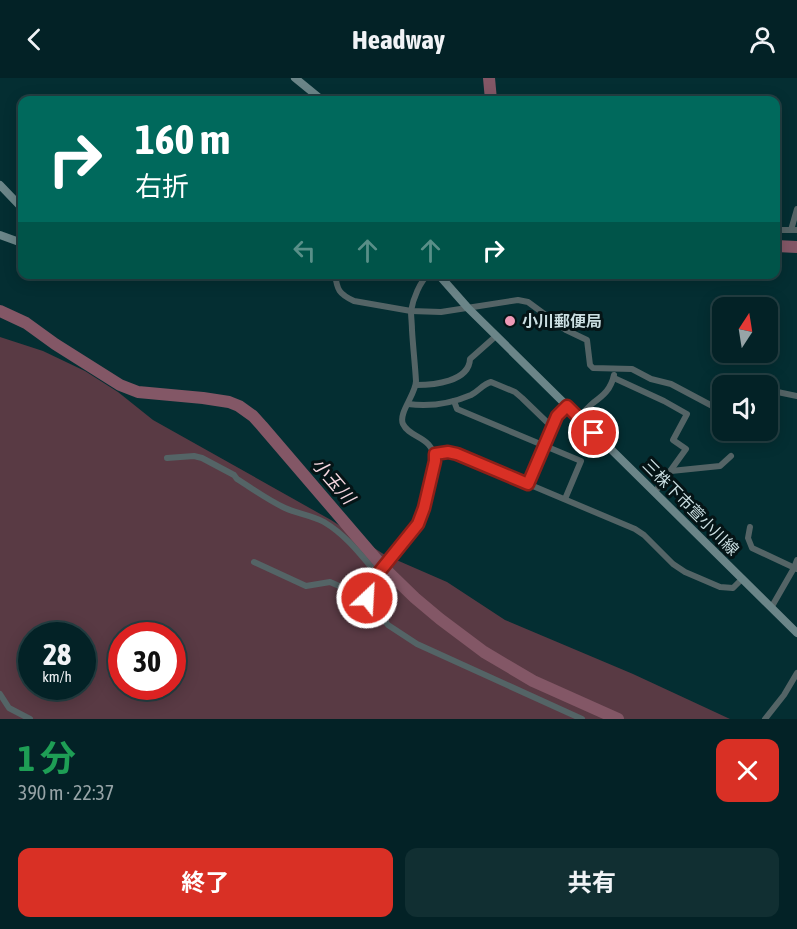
<!DOCTYPE html>
<html lang="ja">
<meta charset="utf-8">
<style>
:root{--surface:#032226;--page:#112f32;--text:#f1f3f6;--muted:#97a4a7;--line:#243f43;--accent:#d93025}
body{margin:0;font-family:"Asap Condensed","Noto Sans JP",sans-serif;background:var(--page);color:var(--text);height:100vh;display:flex;flex-direction:column;font-size:22px;white-space:nowrap}
*{box-sizing:border-box;margin:0}
p{font-size:20px;color:var(--muted)}
.icon{flex:none;width:33px;height:33px;fill:none;stroke:currentColor;stroke-width:2;stroke-linecap:round;stroke-linejoin:round}
.map{position:relative;height:641px;overflow:hidden}
.panel{display:flex;flex-direction:column;background:var(--surface);flex:1}
.panel>*{flex:none}
.banner{position:absolute;left:18px;top:18px;width:762px;height:183px;border-radius:12px;box-shadow:0 3px 15px #0003,0 0 0 2px var(--line);background:#00695c;color:#fff;overflow:hidden}
.needle{width:39px;rotate:12deg}
.controls{position:absolute;left:712px;top:219px;display:grid;gap:12px}
.controls a{display:grid;place-items:center;width:66px;height:66px;border-radius:12px;background:var(--surface);box-shadow:0 3px 15px #0003,0 0 0 2px var(--line);font-size:30px}
.speed{position:absolute;left:18px;top:544px;display:flex;gap:12px;font-size:30px;font-weight:700;text-align:center}
.speed>*{display:grid;place-content:center;width:78px;height:78px;border-radius:50%;background:var(--surface);box-shadow:0 3px 15px #0003,0 0 0 2px var(--line);line-height:1}
.speed small{font-size:15px;font-weight:400}
.speed .limit{border:9px solid #d22;background:#fff;color:#111}
.pin{position:absolute;display:grid;place-items:center;width:51px;height:51px;color:#fff;margin:-26px;border:3px solid #fff;border-radius:50%;box-shadow:0 2px 6px #0007}
.me{position:absolute;width:66px;margin:-33px;rotate:25deg;stroke-linejoin:round;filter:drop-shadow(0 0 4px #0008)}
.turn{display:flex;align-items:center;gap:21px;height:126px;padding:0 18px;font-size:27px}
.turn .icon{width:78px;height:78px;stroke-width:2.5}
.turn b{display:block;font-size:42px;line-height:51px}
.lanes{display:flex;align-items:center;height:57px;padding:0 18px;background:#0003;justify-content:center;gap:30px;direction:ltr}
.lanes .off{opacity:.35}
.round{display:grid;place-items:center;flex:none;width:63px;height:63px;border-radius:12px;background:var(--page)}
.overview{display:flex;align-items:center;justify-content:space-between;height:102px;padding:0 18px}
h1{font-size:36px;font-weight:700;line-height:45px;color:#1e9e55}
.primary-button{display:flex;gap:12px;margin-top:auto;padding:12px 18px}
.primary-button a{flex:1;height:69px;border-radius:12px;background:var(--accent);color:#fff;font-size:24px;font-weight:700;line-height:69px;text-align:center}
.primary-button a+a{background:var(--page);color:var(--text)}
header{display:flex;justify-content:space-between;align-items:center;height:78px;padding:0 18px;background:var(--surface);font-size:27px;font-weight:700}
.map>svg:first-child{display:block}
.green{fill:#593a44;fill-rule:evenodd}
.lines{fill:none;stroke-linecap:round;stroke-linejoin:round}
.river{stroke:#835766;stroke-width:12}
.street{stroke:#546466;stroke-width:6}
.secondary{stroke:#6b8588;stroke-width:8}
.route-casing{stroke:#8d1f18;stroke-width:15}
.route{stroke:#d93025;stroke-width:10}
.poi-dot{fill:#ef9ab7;stroke:#051416;stroke-width:2}
.labels{text-anchor:middle;stroke-width:6;stroke-linejoin:round;paint-order:stroke}
.poi-label{font-size:16px;font-weight:bold;fill:#cbdfe2;stroke:#051416;text-anchor:start}
.street-label{font-size:16px;fill:#cbdfe2;stroke:#051416}
.water-label{font-size:18px;font-style:italic;fill:#f7d8e1;stroke:#051416}
</style>
<header><svg class="icon" aria-label="back" viewBox="0 0 24 24"><path d="M15 5l-7 7 7 7"/></svg>Headway<svg class="icon" aria-label="person" viewBox="0 0 24 24"><circle cx="12" cy="8" r="4"/><path d="M4 21q1-7 8-7t8 7"/></svg></header>
<div class="map">
<svg width="797" height="641" viewBox="0 0 797 641">
<rect width="100%" height="100%" fill="#042e32"/>
<!-- green -->
<path class="green" d="M0,259L43,273L85,293L118,314L153,342L331,442L385,477L447,504L505,542L633,596L730,641H0ZM32,558H82V609H32ZM122,558H172V609H122Z"/>
<g class="lines">
<!-- river -->
<g class="river">
<polyline points="489,0 491,22"/>
<polyline points="776,168 797,169"/>
<polyline points="0,233 26,245 55,266 120,307 138,314 203,320 229,324 239,328 253,338 262,348 382,488 415,520 440,541 484,574 533,603 618,641"/>
</g>
<!-- street -->
<g class="street">
<polyline points="776,152 797,152"/>
<polyline points="791,152 797,131"/>
<path d="M335,196C337,212 339,216 354,223L411,233L441,234L518,222L528,224L566,252L587,262L590,287L593,290L632,291L651,301L671,306L718,331L723,332"/>
<path d="M429,196C420,203 413,221 411,233C411,239 412,246 412,252C413,269 415,286 416,303C416,316 398,335 403,346C410,361 433,357 435,383L424,430L419,445L368,508L366,516L367,520L388,547L417,566L582,641"/>
<polyline points="614,300 664,323 687,336 673,362 686,371 655,414"/>
<path d="M416,307C433,307 469,304 470,281L496,258"/>
<polyline points="768,312 797,318"/>
<polyline points="454,323 457,331 581,383 565,421"/>
<path d="M408,326C430,329 450,326 471,317C479,313 483,306 491,304L515,314L522,320L552,349"/>
<path d="M579,340C583,335 588,329 593,325C604,317 611,311 614,297"/>
<polyline points="435,376 448,374 457,376 635,451 644,457 673,486 685,494 720,509 733,510 742,501"/>
<path d="M167,380L194,378L202,380L234,397L237,401C253,411 268,422 285,430C298,436 312,437 324,444C346,457 361,477 377,496"/>
<polyline points="671,393 720,388 731,378"/>
<polyline points="529,406 557,338 567,328"/>
<polyline points="750,449 748,460 752,470 797,491"/>
<polyline points="254,484 306,508 330,504 367,520"/>
<polyline points="771,530 794,490 797,482"/>
<polyline points="0,616 9,630 30,641"/>
<polyline points="765,641 784,617 797,595"/>
</g>
<!-- secondary -->
<g class="secondary">
<polyline points="295,0 322,22"/>
<polyline points="0,107 22,130"/>
<polyline points="0,157 22,165"/>
<polyline points="438,196 468,230 797,555"/>
</g>
</g>
<g class="lines">
<!-- route casing -->
<g class="route-casing">
<polyline id="route" points="367,520 366,516 368,508 418,446 424,430 435,383 435,376 448,374 457,376 528,406 557,338 567,328 594,355"/>
</g>
<!-- route -->
<use href="#route" class="route"/>
</g>
<!-- markers -->
<circle class="poi-dot" cx="510" cy="243" r="6"/>
<g class="labels">
<!-- poi labels -->
<g class="poi-label">
<text x="522" y="249">小川郵便局</text>
</g>
<!-- street labels -->
<g class="street-label">
<text transform="translate(691 429) rotate(45)" y="6">三株下市萱小川線</text>
</g>
<!-- water labels -->
<g class="water-label">
<text transform="translate(333 403) rotate(49)" y="6">小玉川</text>
</g>
</g>
</svg>
<div class="controls">
<a><svg class="needle" viewBox="-14 -14 28 28"><path d="M0-13l5 13h-10z" fill="#e53935"/><path d="M0 13l5-13h-10z" fill="#97a4a7"/></svg></a>
<a><svg class="icon" aria-label="sound" viewBox="0 0 24 24"><path d="M4 9h4l5-4v14l-5-4H4zM17 9q2 3 0 6"/></svg></a>
</div>
<div class="speed"><div>28<small>km/h</small></div><div class="limit">30</div></div>
<div class="pin" style="left:594px;top:355px;background:#d93025"><svg class="icon" aria-label="arrive" viewBox="0 0 24 24"><path d="M6 21V4h12l-3 4 3 4H6"/></svg></div>
<svg class="me" style="left:367px;top:520px" viewBox="-20 -20 40 40"><circle r="17" fill="#d93025" stroke="#fff" stroke-width="3"/><path d="M0-11L8 9 0 5-8 9z" fill="#fff"/></svg>
<div class="banner">
<div class="turn"><svg class="icon" aria-label="right" viewBox="0 0 24 24"><path d="M7 20v-9h11M14 6l5 5-5 5"/></svg><div><b>160 m</b>右折</div></div>
<div class="lanes"><svg class="icon off" aria-label="left" viewBox="0 0 24 24"><path d="M17 20v-9H6M10 6l-5 5 5 5"/></svg><svg class="icon off" aria-label="ahead" viewBox="0 0 24 24"><path d="M12 20V5M6 11l6-6 6 6"/></svg><svg class="icon off" aria-label="ahead" viewBox="0 0 24 24"><path d="M12 20V5M6 11l6-6 6 6"/></svg><svg class="icon" aria-label="right" viewBox="0 0 24 24"><path d="M7 20v-9h11M14 6l5 5-5 5"/></svg></div>
</div>
</div>
<section class="panel">
<div class="overview"><div><h1>1 分</h1><p>390 m · 22:37</p></div><a class="round" style="background:#d93025;color:#fff"><svg class="icon" aria-label="close" viewBox="0 0 24 24"><path d="M6 6l12 12M18 6L6 18"/></svg></a></div>
<div class="primary-button"><a>終了</a><a>共有</a></div>
</section>
